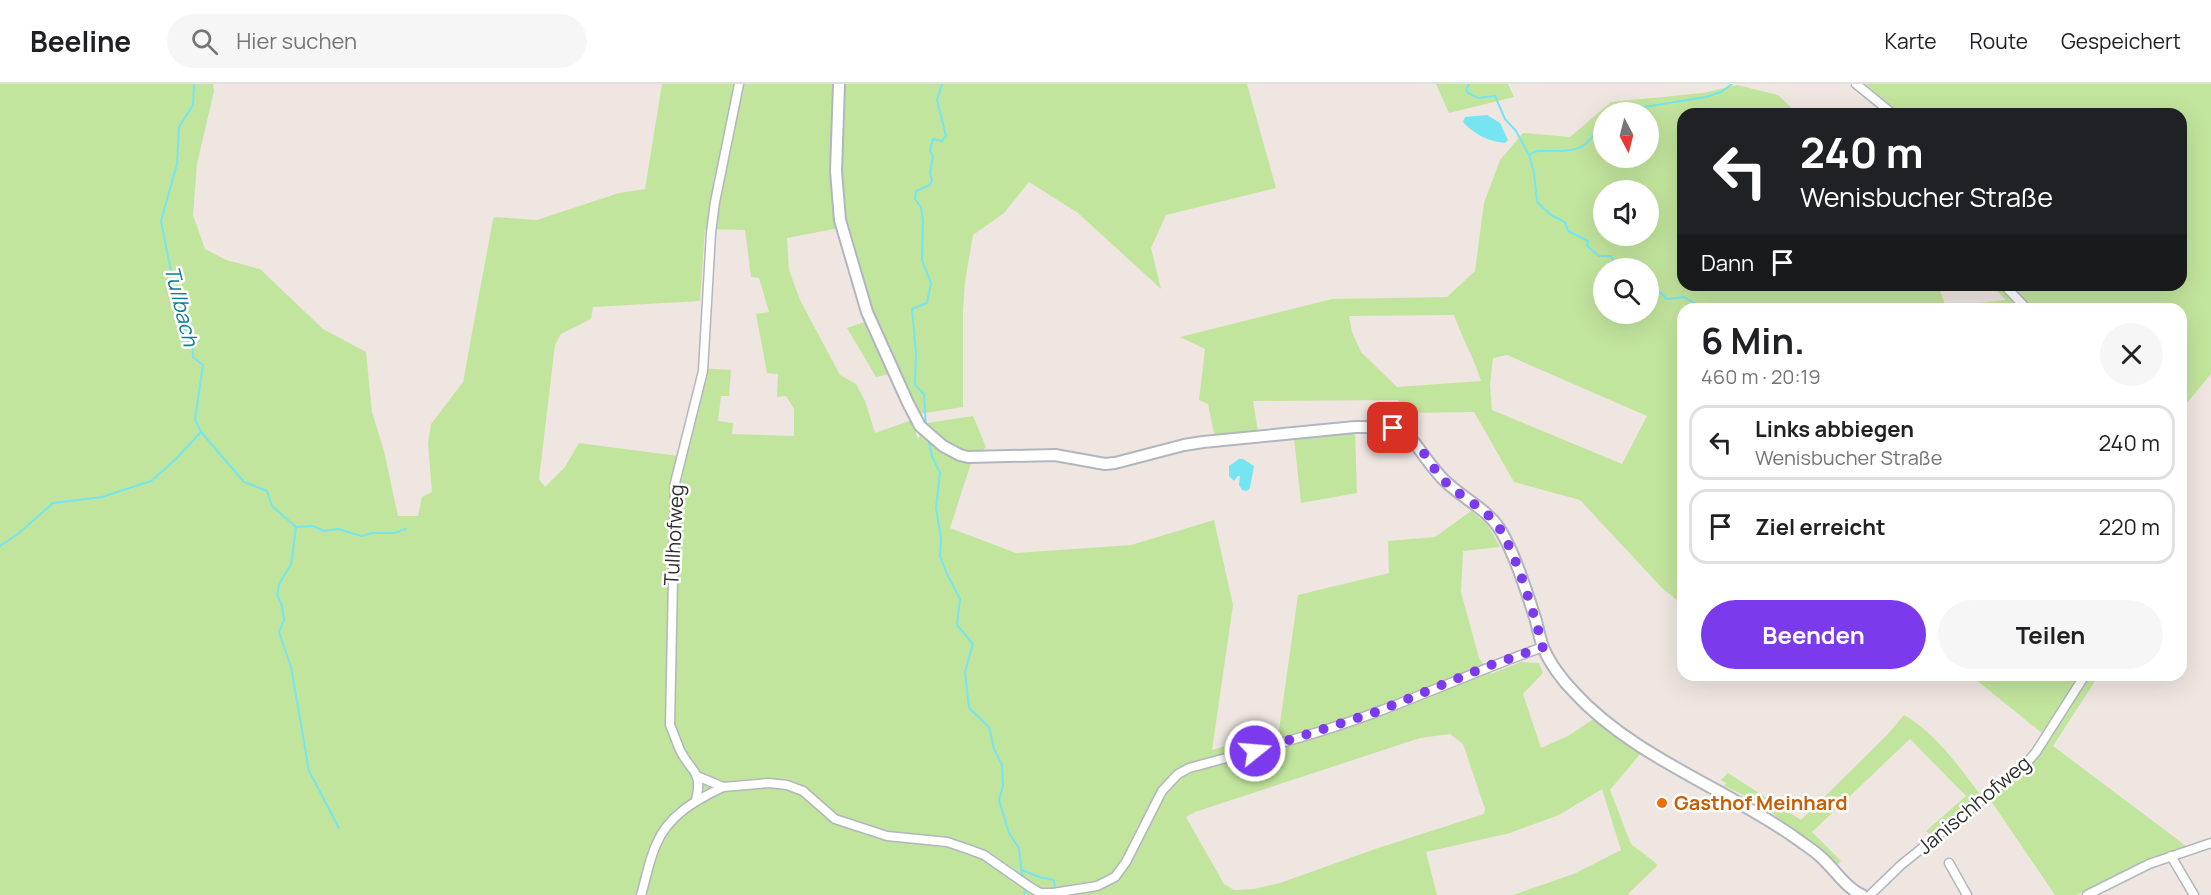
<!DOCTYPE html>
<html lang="de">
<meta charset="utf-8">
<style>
:root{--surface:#fff;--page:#f6f6f6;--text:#202124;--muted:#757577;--line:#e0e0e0;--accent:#7c3aed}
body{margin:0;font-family:Manrope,sans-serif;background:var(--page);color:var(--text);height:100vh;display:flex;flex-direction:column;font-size:22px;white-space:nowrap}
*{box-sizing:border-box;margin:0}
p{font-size:20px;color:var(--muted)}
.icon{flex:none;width:33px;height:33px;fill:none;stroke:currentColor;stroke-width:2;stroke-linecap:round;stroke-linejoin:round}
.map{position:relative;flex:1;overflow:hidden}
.panel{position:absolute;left:1677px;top:219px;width:510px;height:378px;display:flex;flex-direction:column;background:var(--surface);border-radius:18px;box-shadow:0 6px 24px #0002}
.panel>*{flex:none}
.guide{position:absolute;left:1677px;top:24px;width:510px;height:183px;border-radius:18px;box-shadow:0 6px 24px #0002;background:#202124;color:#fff;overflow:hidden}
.needle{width:39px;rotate:173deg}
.tools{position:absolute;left:1593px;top:18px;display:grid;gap:12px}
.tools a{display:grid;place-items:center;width:66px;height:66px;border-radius:50%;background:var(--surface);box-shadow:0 6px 24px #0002;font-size:30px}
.pin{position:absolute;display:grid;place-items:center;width:51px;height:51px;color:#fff;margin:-26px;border-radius:12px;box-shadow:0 3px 9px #0006}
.me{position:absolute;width:66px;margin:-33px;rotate:73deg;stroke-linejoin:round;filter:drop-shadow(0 0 4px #0008)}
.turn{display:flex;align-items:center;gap:21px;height:126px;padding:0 24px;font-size:27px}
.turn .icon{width:78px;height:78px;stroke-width:2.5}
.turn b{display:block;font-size:42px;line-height:51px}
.then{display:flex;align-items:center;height:57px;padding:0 24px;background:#0003;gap:12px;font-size:22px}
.round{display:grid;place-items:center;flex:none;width:63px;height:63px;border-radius:32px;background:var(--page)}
.headline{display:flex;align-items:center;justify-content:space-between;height:102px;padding:0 24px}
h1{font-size:36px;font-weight:700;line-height:45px}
.button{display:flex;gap:12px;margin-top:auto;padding:12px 24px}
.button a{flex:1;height:69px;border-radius:36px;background:var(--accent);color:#fff;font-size:24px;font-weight:700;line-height:69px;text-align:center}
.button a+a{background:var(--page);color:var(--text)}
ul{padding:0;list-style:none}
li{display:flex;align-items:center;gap:18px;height:75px;margin:0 12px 9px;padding:0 12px;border:3px solid var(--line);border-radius:18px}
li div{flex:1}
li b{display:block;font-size:22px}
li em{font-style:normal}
header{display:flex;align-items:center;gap:36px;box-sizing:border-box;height:84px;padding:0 30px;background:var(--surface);border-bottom:2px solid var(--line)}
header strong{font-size:28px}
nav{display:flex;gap:33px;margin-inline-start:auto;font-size:21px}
.search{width:420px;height:54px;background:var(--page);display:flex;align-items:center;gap:15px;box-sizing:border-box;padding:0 21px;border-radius:33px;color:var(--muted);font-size:22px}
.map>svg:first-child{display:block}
.green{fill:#c2e59d;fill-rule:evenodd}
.water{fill:#74e5f1}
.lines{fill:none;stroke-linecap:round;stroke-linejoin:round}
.stream{stroke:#74e5f1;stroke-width:2}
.minor-casing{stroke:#b1b6be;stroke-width:11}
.tertiary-casing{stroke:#b1b6be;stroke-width:14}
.minor{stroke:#fff;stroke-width:8}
.tertiary{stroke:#fff;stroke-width:10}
.route{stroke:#7c3aed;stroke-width:10;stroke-dasharray:0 18}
.food-dot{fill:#e8710a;stroke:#fff;stroke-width:2}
.labels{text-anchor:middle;stroke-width:5;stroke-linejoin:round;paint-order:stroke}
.street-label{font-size:20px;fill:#2e2e2e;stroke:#fff}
.food-label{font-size:20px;font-weight:bold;fill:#c56008;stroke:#fff;text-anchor:start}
.water-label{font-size:21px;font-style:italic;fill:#0c7d95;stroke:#fff}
</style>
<header>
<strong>Beeline</strong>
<div class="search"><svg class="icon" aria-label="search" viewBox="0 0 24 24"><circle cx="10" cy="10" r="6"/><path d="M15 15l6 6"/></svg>Hier suchen</div>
<nav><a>Karte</a><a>Route</a><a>Gespeichert</a></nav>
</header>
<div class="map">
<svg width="2211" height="811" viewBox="0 0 2211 811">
<rect width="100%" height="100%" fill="#efe6e1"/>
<!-- green -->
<g class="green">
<path d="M0,0H213L214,7L197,80L193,131L205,165L226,176L260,185L323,245L366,268L372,328L384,367L398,432H418L422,413L432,408L428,359L431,340L463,298L493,135L495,133L537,136L619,109L645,105L662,0H1247L1276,104L1166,131L1151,164L1161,205L1078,129L1029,98L1004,129L973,151L965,198L963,227V323L919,330L901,288L876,293L847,244L876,234L856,183L844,143L787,154L789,186L800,216L840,291L856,300L865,317L875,349L912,336L918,355L927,339L973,332L986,363L972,376L950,444L1016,469L1131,461L1214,436L1233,521L1212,666L1279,646L1298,511L1389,489L1388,457L1435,453L1471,427L1488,441L1500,463L1463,467L1461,508L1479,574L1485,583H1488L1491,590L1521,578L1539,579L1543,589L1523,610L1541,664L1568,652L1595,634L1641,669L1610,706L1631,760L1657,780L1656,783L1628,810L1630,811H1513L1576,789L1621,766L1602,705L1559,731L1510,749L1426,768L1437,811H0ZM705,145L745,146L751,193L759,194L769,228L756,230L767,289L778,290L777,313L786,312L794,325V352L732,350L733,339L718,337L721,312H729L731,286L700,284L678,372L579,359L565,383L545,403L539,395L555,261L561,250L591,235L593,223L700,217ZM1450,650L1463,660L1485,725L1484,730L1378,764L1280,799L1254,805L1234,806L1224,800L1186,733L1195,728L1420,654Z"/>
<polygon points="1436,0 1508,0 1514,13 1449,29"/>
<path d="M1865,0H2211V290L2181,326V225H1683V521L1662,504L1580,416L1514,398L1474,328L1406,329L1398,316L1253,317L1258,347L1214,350L1208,320L1199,316L1205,265L1180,253L1332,215L1447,213L1475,187L1484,119L1500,76L1523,49L1570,53L1611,18L1703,9L1737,1L1778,11L1798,30H1683V201H1938L1946,223L2006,216L1991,201H2181V30H1902ZM1604,28H1648V74H1604ZM1604,106H1648V152H1604ZM1604,184H1648V230H1604ZM1454,231C1462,254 1474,274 1481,297L1397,303L1361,268L1352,248L1349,232ZM1507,271L1647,332L1622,380L1492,326L1490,301L1493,274Z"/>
<polygon points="1355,348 1357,409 1301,419 1294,354"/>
<path d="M1970,591H2099L2053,662L2186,762L2076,811H2055L1989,714L1935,755L1926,747L1966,712L1910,655L1812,748L1841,777L1837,781L1842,802L1810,771L1785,753L1790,746C1773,726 1748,712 1724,702L1726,699L1721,696L1728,689L1801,736L1888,650L1904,631C1936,649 1958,682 1980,710L2022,681L2043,650Z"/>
</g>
<!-- water -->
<g class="water">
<path d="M1487,31L1500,39L1508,56L1505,59C1488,57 1475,51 1463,38L1465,33Z"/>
<polygon points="1239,375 1243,375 1254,382 1250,404 1247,407 1242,406 1239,401 1240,392 1238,392 1234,397 1229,392 1229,382"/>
</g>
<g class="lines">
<!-- stream -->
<g class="stream">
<polyline points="194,0 193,21 179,43 177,80 161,137 182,243 192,257 193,273 203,281 195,335 201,348 244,398 267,407 272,422 296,443 291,481 280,498 277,510 282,522 284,536 279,548 291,583 309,687 339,744"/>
<polyline points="1469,0 1466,5 1468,9 1478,14 1495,12 1505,35 1516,47 1529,71 1534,88 1537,118 1551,131 1565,138 1568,147 1588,157 1587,162 1599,172 1611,172 1617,184"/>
<polyline points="1613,28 1706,13 1721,8 1732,0"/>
<path d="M1529,71C1537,66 1538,67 1547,67C1582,67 1584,66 1604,37"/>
<polyline points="1620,184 1627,184"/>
<polyline points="1648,197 1667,215 1684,213 1703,224 1714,225"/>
<polyline points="926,343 924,310 915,301 916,269 912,225 927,219 931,199 922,176 923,136 921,123 915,115 916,107 930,101 932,96 930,89 933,73 930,67 933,55 942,57 946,52 937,16 942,0"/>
<polyline points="928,354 932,372 940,389 936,424 941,454 940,472 947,490 960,515 957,541 973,560 965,588 969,624 989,643 994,665 1002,681 1003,702 999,716 1009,749 1019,764 1022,793"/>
<polyline points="297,443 313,442 324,447 338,445 362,452 372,449 394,449 406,445"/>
<polyline points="0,462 18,450 53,419 102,413 151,397 175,376 201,348"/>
<polyline points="1022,786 1039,793 1054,796 1055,804"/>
<polyline points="1024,802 1025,811"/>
</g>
<!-- minor casing -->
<g class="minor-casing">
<g id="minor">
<polyline points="1856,0 1893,30"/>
<polyline points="2004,201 2027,225"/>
<path d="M697,692L723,703L769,699L787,701L803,707L835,735L887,752L947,758L965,764L984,771L1030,803L1040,809H1053L1097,802L1115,793L1126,778L1162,707L1178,690L1189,684C1252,667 1316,651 1377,628C1433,607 1487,583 1543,563"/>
<path d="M696,716C703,687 692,689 681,668C677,660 674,650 670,641L675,399L703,287L711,149L715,118L739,0"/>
<polyline points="2171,772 2194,811"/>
<polyline points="1949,779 1967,811"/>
<path d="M641,811C646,795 649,776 656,761C668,731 696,716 723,703"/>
<polyline points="1870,811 1901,781 2024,682 2036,668 2085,591"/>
<polyline points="2087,811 2149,780 2211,759"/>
</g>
</g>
<!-- tertiary casing -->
<g class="tertiary-casing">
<path id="tertiary" d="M839,0L836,87L840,136L867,228L908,319L920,342L943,362L960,371L968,373L1055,371L1105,380L1115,379L1184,361L1203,358L1355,343C1418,342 1404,351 1441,393C1458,412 1485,423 1499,444C1513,465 1528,511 1536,537C1538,545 1540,555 1543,563C1549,578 1562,596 1574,608C1633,673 1726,704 1797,755C1805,761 1815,767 1822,774C1835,786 1846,804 1862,811"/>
</g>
<!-- minor -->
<use href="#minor" class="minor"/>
<!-- tertiary -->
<use href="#tertiary" class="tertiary"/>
</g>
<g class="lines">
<!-- route -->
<path class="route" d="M1255,667L1376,628L1488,582L1543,563C1535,534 1513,456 1493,436C1477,419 1455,410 1440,392C1426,375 1416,350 1393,344"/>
</g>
<!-- markers -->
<circle class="food-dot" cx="1662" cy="719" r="6"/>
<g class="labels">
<!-- street labels -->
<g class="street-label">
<text transform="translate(674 451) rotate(-87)" y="7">Tullhofweg</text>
<text transform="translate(1974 721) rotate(-40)" y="7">Janischhofweg</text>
</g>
<!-- food labels -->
<g class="food-label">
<text x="1674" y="726">Gasthof Meinhard</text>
</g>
<!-- water labels -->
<g class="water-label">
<text transform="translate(181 222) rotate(76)" y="7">Tullbach</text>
</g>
</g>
</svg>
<div class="tools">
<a><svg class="needle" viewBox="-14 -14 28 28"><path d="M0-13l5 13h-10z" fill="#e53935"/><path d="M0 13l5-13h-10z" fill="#757577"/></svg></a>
<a><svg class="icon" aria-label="sound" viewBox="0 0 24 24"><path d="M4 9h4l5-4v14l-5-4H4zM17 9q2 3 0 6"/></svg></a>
<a><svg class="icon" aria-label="search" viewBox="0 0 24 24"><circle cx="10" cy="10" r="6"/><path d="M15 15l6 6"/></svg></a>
</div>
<div class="pin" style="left:1393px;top:344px;background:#d93025"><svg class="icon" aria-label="arrive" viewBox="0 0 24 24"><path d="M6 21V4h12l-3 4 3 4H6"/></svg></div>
<svg class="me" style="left:1255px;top:667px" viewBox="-20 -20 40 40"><circle r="17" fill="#7c3aed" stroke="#fff" stroke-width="3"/><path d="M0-11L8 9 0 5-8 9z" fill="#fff"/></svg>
<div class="guide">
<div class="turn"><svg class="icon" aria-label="left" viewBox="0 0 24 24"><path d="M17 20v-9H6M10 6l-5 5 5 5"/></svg><div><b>240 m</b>Wenisbucher Straße</div></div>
<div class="then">Dann<svg class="icon" aria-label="arrive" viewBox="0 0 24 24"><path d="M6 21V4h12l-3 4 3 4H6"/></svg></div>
</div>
<section class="panel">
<div class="headline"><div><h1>6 Min.</h1><p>460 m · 20:19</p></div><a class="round"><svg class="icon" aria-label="close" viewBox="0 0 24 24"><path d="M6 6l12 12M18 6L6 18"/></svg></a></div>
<ul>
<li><svg class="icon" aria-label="left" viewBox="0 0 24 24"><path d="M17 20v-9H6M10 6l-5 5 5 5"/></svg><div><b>Links abbiegen</b><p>Wenisbucher Straße</p></div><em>240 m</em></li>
<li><svg class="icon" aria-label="arrive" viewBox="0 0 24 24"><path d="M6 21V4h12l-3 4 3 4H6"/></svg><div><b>Ziel erreicht</b></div><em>220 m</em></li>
</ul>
<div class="button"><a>Beenden</a><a>Teilen</a></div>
</section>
</div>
